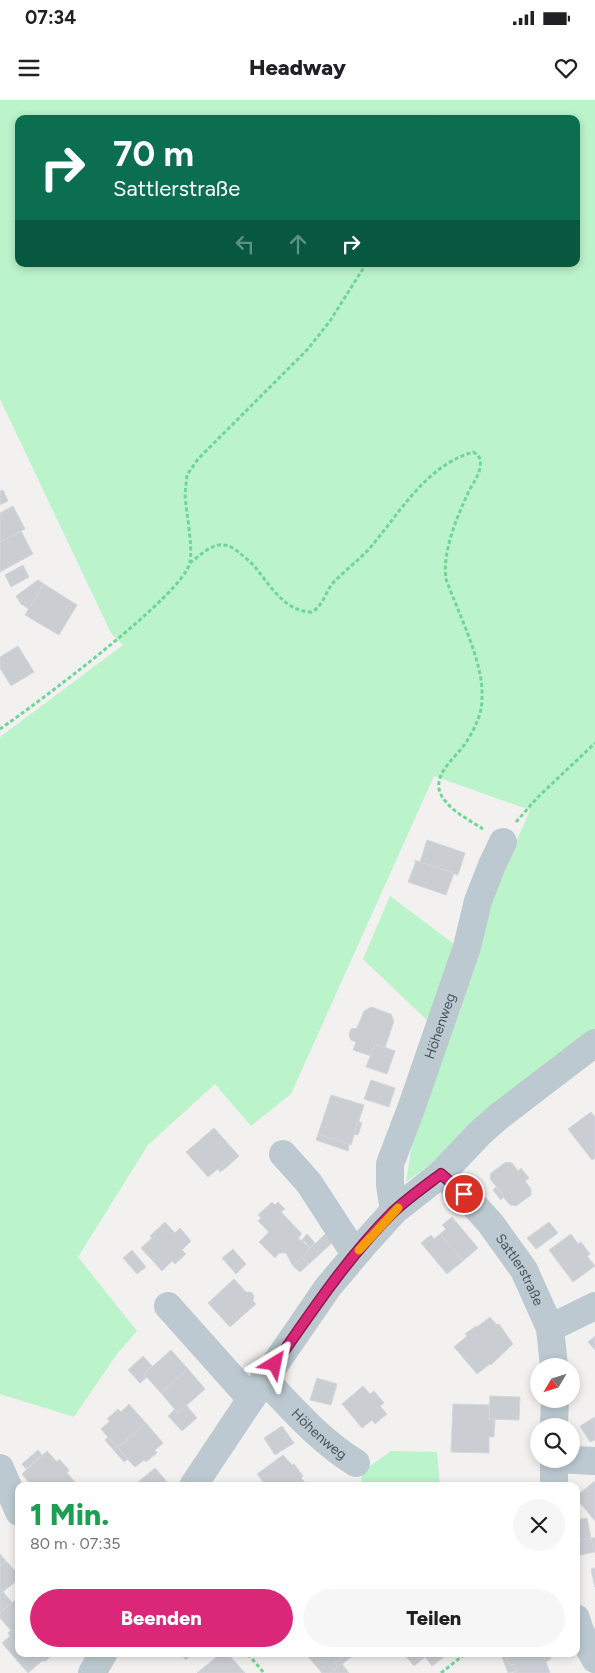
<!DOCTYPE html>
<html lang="de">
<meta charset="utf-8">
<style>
:root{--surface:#fff;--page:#f6f6f6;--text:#202124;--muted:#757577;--accent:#db2777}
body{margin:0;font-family:Figtree,sans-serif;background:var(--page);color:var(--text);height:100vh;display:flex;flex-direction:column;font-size:19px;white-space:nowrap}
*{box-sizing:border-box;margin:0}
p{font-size:16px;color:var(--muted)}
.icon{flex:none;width:28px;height:28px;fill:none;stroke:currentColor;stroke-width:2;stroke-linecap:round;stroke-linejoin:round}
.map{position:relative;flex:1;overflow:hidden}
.drawer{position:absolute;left:15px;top:1382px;width:565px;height:175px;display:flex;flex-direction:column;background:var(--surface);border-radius:10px;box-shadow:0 2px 8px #0003}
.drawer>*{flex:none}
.top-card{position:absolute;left:15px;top:15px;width:565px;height:152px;border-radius:10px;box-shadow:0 2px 8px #0003;background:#0b6e4f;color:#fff;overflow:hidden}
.needle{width:32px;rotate:232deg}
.fabs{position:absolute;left:530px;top:1258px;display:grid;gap:10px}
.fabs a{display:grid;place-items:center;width:50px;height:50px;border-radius:50%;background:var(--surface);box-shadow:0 2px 8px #0003;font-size:25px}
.pin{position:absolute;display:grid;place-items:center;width:42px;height:42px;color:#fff;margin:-21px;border:2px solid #fff;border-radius:50%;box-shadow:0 1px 5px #0007}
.me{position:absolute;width:55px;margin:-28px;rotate:35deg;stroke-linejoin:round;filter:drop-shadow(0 0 4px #0008)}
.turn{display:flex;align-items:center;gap:18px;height:105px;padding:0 15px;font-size:22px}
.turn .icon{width:65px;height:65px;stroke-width:2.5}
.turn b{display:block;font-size:35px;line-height:42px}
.lanes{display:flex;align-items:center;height:48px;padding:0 15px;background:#0003;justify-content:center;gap:25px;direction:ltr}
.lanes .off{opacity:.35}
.round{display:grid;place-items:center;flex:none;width:52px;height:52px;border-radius:26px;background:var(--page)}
.summary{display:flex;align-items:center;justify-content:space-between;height:85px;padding:0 15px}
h1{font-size:30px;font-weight:800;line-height:38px;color:#1e9e55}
.cta{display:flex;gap:10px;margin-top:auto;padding:10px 15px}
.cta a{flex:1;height:58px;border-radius:30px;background:var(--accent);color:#fff;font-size:20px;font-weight:800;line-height:58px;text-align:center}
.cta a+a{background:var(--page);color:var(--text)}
.status{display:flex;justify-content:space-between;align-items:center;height:35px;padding:0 25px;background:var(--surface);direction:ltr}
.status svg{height:14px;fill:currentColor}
header{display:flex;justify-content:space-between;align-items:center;height:65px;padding:0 15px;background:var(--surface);font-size:22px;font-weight:800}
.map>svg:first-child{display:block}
.green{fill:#bbf3cb;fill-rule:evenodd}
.building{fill:#caced3;stroke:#d3d7dc}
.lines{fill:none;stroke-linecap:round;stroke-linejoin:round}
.path{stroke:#70d598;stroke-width:3;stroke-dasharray:4 2.5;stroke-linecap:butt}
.minor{stroke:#bcc9d0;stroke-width:28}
.route-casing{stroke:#8e194d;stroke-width:12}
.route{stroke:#db2777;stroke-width:9}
.slow{stroke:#f59e0b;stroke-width:9}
.labels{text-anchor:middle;stroke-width:4;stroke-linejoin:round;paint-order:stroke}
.street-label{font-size:14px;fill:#46565f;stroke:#fff}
</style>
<div class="status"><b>07:34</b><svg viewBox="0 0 49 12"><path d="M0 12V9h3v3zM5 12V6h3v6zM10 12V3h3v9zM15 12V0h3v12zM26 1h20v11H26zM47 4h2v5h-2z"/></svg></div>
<header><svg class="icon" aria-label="menu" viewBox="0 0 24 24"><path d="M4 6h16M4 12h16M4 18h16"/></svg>Headway<svg class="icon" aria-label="heart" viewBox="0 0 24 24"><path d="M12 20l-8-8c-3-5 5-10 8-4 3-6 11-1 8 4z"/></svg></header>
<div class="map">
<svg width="595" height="1573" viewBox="0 0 595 1573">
<rect width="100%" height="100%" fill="#f3f0f0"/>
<!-- green -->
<g class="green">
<path d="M0,0H595V946L406,1082L428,946L530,710L434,676L291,994L251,1026L215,984L148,1045L78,1157L137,1231L117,1254L74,1317L0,1294V637L123,545L111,533L0,299ZM19,19H576V164H19Z"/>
<polygon points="390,796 458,847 431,924 363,859"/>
<polygon points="391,1351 437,1352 440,1386 361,1386 362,1372"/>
</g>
<!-- building -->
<g class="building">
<polygon points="3,390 8,401 0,405 0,391"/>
<polygon points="13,406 25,429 0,442 0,413"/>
<polygon points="21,431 33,454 0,472 0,442"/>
<polygon points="23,465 29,477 11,487 5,475"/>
<polygon points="38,480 44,484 29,509 21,504 16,496"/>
<polygon points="44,484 77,505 59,535 25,515"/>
<polygon points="18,546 34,572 11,586 0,568 0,557"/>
<polygon points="427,740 465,753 458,775 420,762"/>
<polygon points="414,760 454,773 446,795 408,782 416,761"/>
<polygon points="371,907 391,914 394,921 385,948 375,944 371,956 353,950 356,942 351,940 349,935 351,929 357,928 364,911"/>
<polygon points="375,944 395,951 387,974 366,967"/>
<polygon points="371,980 395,988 389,1007 364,999"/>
<polygon points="331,995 364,1005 351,1045 318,1034"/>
<polygon points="591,1012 595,1017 595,1058 592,1060 568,1029"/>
<polygon points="358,1021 362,1023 358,1035 354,1034"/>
<polygon points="214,1028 239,1056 227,1067 224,1064 208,1077 186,1052"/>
<polygon points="318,1034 349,1044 348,1051 316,1040"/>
<polygon points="506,1062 512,1063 518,1071 521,1068 529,1078 525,1081 531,1089 531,1095 516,1106 510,1105 503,1097 504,1096 490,1079 491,1073"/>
<polygon points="224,1064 227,1067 220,1072 218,1069"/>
<polygon points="496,1087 504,1096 501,1100 493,1090"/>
<polygon points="272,1102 275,1105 278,1102 285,1109 281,1112 302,1134 298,1138 311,1149 293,1166 286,1153 279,1153 275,1158 259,1142 269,1132 258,1121 261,1118 258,1115"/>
<polygon points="452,1117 478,1148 463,1161 440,1134 446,1129 442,1125"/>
<polygon points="165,1122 175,1133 180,1128 191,1141 182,1150 186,1154 175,1164 172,1161 162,1171 141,1148 152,1138 150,1136"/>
<polygon points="549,1122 558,1133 536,1149 527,1138"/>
<polygon points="326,1133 334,1141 309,1164 302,1157"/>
<polygon points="307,1134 315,1143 310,1148 304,1141 303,1143 301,1141"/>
<polygon points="440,1134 463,1161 447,1174 421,1143 431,1135 434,1139"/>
<polygon points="571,1134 578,1144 581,1142 590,1154 587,1156 595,1166 573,1182 549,1150"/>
<polygon points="233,1149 246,1164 236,1174 222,1158"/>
<polygon points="132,1150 146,1167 137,1174 123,1158"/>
<polygon points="302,1157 309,1164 300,1172 293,1166"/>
<polygon points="234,1179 246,1192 251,1192 254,1196 253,1201 256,1204 230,1227 208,1203"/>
<polygon points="490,1217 497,1225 499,1224 513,1244 491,1265 490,1264 477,1274 454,1247 467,1236 465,1234 476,1226 477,1227"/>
<polygon points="595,1236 595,1250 588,1242"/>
<polygon points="171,1250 188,1269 161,1293 144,1274"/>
<polygon points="143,1256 152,1266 144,1274 147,1277 140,1283 128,1270"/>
<polygon points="188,1269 205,1289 178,1313 161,1293"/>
<polygon points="317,1278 337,1284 331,1305 310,1300"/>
<polygon points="363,1286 370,1294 374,1291 384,1303 380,1306 387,1314 375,1324 372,1320 362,1328 342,1304"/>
<polygon points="490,1296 520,1297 519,1320 489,1319"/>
<polygon points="129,1304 146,1323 117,1348 101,1329 110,1321 107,1319 118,1309 121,1312"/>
<polygon points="453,1304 489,1305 489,1319 495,1319 494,1337 489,1337 489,1353 451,1352"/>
<polygon points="186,1305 197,1318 182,1331 168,1316 175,1309 178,1313"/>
<polygon points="595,1317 595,1340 590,1342 580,1326"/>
<polygon points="146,1323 163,1343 155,1350 157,1353 146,1362 144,1360 135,1367 117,1348"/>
<polygon points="282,1326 294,1343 275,1355 264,1338"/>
<polygon points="108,1337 128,1359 124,1362 105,1340"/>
<polygon points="38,1350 42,1355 26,1369 22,1364"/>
<polygon points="47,1351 57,1362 59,1359 69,1370 67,1373 76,1383 72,1386 32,1386 22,1374"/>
<polygon points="283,1355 292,1365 294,1364 303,1376 301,1378 308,1386 266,1386 257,1374"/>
<polygon points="155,1368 169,1384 167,1386 140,1386 137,1383"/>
<polygon points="595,1381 595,1421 576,1398 576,1396"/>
<polygon points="587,1418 591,1438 576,1442 576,1420"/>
<polygon points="591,1438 594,1452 576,1456 576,1442"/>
<polygon points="591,1438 595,1438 595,1452 594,1452"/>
<polygon points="0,1454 6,1461 0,1466"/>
<polygon points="6,1461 19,1475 19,1479 0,1494 0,1466"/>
<polygon points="595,1468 595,1487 591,1469"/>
<polygon points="3,1492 12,1502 0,1513 0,1494"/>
<polygon points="19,1497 19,1528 13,1533 0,1518 0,1513"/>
<polygon points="19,1528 19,1554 50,1554 49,1558 46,1561 42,1561 28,1573 2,1543 10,1536 8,1533 11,1530 13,1533"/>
<polygon points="180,1554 192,1554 186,1560"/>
<polygon points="220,1554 228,1554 245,1573 197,1573"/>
<polygon points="306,1554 348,1554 335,1563 338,1567 330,1573 322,1573"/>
<polygon points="348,1554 354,1555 342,1564 339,1560"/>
<polygon points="404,1554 429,1554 414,1566"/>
<polygon points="429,1554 448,1554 432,1566 425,1557"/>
<polygon points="501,1554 506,1554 510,1566 514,1564 517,1571 508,1573"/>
<polygon points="506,1554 543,1554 550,1573 513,1573 517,1571 514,1564 510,1566"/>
<polygon points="543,1554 549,1554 551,1559 546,1562"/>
<polygon points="339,1560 342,1564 349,1573 330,1573 338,1567 335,1563"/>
</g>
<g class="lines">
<!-- path -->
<g class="path">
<polyline points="436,19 439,14"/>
<path d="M190,463C199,456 212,443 224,445C230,445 236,450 241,454C245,458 251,462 255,467C270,485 284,511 311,512C323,507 325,492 333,483C344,471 358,461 369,449C401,412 424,367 473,352C481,356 481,361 480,368C478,378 472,384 468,393C457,417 442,452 446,479C458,513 484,562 482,598C482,614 475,628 467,641C455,660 425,678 446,702C455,713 471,721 483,729"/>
<path d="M0,629C32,607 185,494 190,462C193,445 186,412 185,394L187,375L198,359L307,250L330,221L366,164"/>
<polyline points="516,722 538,697 595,643"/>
<polyline points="248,1554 264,1573"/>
<polyline points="441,1573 465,1554"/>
</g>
<!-- minor -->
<g class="minor">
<polyline points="283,1054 309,1083 355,1154"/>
<path id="s1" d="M441,1074L464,1094L491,1124L524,1170L550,1228L554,1266"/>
<path id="s2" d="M394,1111L390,1085V1064L412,1006L467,847L478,801L492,765L503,742"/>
<polyline points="168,1206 251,1299"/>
<polyline points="550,1228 595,1206"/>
<path id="s3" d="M264,1279C293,1309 320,1341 356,1363"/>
<polyline points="554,1326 555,1299"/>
<polyline points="554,1359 595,1361"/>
<polyline points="554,1359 554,1386"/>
<polyline points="0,1368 19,1412"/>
<polyline points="193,1386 251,1299 328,1187 366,1142 394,1111 441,1074 480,1033 498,1017 595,943"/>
<polyline points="576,1518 580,1531 595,1559"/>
<polyline points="92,1573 103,1554"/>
</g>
</g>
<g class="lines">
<!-- route casing -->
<g class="route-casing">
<path id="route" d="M275,1264C312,1211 347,1158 393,1112C408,1098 425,1086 441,1074L464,1094"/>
</g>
<!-- route -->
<use href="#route" class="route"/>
<!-- slow -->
<polyline class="slow" points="359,1150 398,1108"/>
</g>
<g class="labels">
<!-- street labels -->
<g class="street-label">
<text dy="5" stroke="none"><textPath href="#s2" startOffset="194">Höhenweg</textPath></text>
<text dy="5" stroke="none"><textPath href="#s1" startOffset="125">Sattlerstraße</textPath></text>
<text dy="5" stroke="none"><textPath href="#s3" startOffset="78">Höhenweg</textPath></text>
</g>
</g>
</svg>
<div class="fabs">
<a><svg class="needle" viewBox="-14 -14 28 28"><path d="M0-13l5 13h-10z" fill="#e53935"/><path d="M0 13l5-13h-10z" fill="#757577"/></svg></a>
<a><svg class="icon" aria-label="search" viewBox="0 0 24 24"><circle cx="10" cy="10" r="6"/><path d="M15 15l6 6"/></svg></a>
</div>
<div class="pin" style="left:464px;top:1094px;background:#d93025"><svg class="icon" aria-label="arrive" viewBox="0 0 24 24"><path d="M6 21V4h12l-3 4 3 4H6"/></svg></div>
<svg class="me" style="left:275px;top:1264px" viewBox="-20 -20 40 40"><path d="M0-17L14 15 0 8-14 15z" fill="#db2777" stroke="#fff" stroke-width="4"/></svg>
<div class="top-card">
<div class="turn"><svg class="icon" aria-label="right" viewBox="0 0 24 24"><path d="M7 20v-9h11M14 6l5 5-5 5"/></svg><div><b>70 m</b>Sattlerstraße</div></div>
<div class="lanes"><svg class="icon off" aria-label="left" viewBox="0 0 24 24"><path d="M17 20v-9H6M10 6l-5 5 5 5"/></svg><svg class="icon off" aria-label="ahead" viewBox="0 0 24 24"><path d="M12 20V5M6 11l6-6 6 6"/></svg><svg class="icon" aria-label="right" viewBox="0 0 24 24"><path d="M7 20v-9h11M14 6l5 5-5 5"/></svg></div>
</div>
<section class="drawer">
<div class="summary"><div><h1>1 Min.</h1><p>80 m · 07:35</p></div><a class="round"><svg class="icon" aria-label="close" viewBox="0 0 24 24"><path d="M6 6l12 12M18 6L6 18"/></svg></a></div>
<div class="cta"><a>Beenden</a><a>Teilen</a></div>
</section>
</div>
